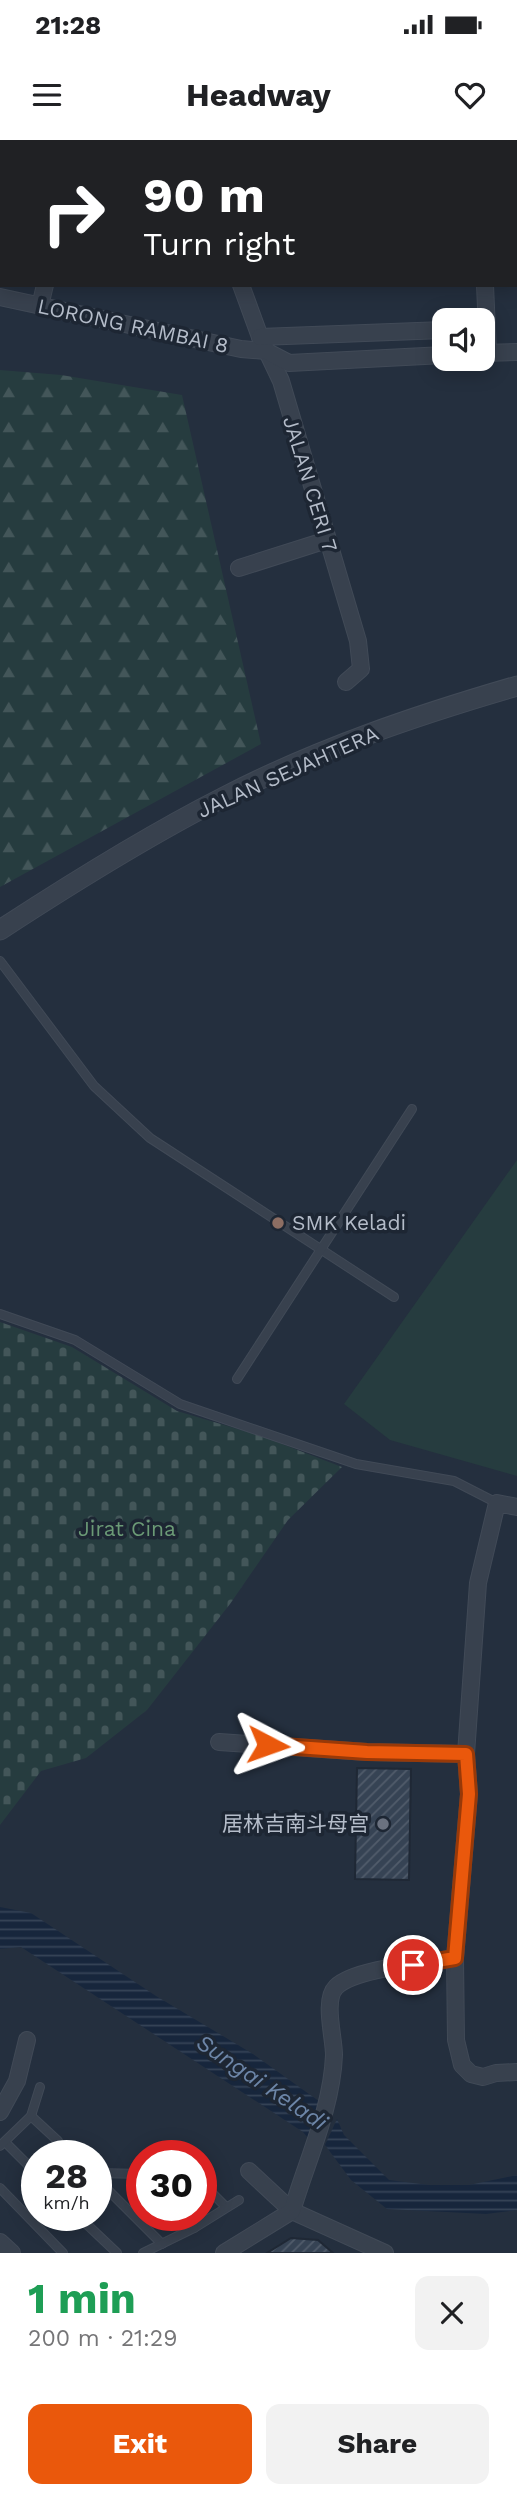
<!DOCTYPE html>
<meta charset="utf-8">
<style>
:root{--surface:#fff;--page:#f2f2f2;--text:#202124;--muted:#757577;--accent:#ea580c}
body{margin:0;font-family:"Work Sans","Noto Sans SC",sans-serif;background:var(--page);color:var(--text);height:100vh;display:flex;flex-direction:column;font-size:26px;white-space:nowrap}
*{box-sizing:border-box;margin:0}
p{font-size:23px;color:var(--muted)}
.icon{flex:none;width:38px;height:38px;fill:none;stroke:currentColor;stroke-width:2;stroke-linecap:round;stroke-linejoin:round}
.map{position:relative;height:2113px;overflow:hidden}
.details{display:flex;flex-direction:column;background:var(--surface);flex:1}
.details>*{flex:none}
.top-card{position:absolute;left:0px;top:0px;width:518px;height:147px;box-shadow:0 4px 18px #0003;background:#202124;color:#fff;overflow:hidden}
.tools{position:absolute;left:432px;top:168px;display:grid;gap:14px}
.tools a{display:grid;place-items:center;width:63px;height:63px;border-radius:14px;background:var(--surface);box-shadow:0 4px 18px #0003;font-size:35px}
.speed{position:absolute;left:21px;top:2000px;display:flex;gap:14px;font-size:35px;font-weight:700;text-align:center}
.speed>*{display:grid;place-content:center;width:91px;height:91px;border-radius:50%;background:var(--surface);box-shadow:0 4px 18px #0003;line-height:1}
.speed small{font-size:18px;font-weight:400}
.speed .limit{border:10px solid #d22;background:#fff;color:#111}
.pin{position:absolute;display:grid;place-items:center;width:60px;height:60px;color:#fff;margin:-30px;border:4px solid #fff;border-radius:50%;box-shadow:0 2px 7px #0007}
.me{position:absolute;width:77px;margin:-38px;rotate:94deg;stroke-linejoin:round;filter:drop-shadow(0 0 5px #0008)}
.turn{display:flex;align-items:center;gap:24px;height:147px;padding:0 28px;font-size:32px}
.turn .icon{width:91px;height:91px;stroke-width:2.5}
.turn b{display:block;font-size:49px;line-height:60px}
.round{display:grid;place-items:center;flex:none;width:74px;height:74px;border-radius:14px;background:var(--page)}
.headline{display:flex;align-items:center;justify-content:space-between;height:119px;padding:0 28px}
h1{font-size:42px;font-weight:700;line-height:52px;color:#1e9e55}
.cta{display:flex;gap:14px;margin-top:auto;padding:14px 28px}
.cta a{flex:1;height:80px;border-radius:14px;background:var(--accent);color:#fff;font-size:28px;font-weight:700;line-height:80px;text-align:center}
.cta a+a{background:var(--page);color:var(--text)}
.status{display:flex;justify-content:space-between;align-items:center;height:49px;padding:0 35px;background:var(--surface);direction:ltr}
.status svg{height:19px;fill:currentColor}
header{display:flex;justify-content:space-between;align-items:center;height:91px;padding:0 28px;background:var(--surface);font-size:32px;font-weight:700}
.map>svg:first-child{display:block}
.forest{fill:url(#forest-firs)}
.cemetery{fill:url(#cemetery-stones)}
.park{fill:#263c3f}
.water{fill:url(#water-rules)}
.building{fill:url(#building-hatch);stroke:#1f2835;stroke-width:2}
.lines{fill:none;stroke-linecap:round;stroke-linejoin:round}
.service-casing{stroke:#414a57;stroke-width:10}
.minor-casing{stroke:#414a57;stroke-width:18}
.tertiary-casing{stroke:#414a57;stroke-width:21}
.service{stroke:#38414e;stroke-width:8}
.minor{stroke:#38414e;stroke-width:16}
.tertiary{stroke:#38414e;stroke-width:19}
.route-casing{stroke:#983908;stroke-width:18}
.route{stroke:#ea580c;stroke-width:12}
.education-dot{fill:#8d6e63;stroke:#1d2633;stroke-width:2.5}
.worship-dot{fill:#6b7280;stroke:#1d2633;stroke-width:2.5}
.labels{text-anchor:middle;stroke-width:7;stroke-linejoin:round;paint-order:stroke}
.street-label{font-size:21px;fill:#b4bcc9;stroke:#1d2633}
.poi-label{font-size:21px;fill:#b4bcc9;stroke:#1d2633;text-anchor:start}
.park-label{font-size:21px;fill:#6b9a76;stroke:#1d2633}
.water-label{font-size:23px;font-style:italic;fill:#6d86a8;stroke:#1d2633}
</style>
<div class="status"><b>21:28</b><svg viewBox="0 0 49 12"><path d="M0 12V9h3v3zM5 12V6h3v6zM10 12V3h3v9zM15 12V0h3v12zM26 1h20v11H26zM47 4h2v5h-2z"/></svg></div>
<header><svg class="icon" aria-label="menu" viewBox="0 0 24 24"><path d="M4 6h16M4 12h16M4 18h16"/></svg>Headway<svg class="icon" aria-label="heart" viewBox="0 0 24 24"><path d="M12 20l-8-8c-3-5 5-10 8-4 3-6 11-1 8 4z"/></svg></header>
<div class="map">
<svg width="517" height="2113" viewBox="0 0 517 2113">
<defs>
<pattern id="forest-firs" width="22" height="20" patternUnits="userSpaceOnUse" patternTransform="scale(1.75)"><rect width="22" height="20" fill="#263c3f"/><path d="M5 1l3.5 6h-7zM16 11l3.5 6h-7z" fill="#435659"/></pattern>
<pattern id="cemetery-stones" width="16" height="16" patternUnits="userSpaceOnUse" patternTransform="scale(1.75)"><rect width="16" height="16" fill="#263c3f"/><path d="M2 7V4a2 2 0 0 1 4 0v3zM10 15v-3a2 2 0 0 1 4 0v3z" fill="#435659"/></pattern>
<pattern id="water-rules" width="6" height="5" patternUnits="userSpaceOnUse" patternTransform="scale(1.75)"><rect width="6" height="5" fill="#17263c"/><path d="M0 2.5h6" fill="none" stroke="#364457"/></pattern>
<pattern id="building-hatch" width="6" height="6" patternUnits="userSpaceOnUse" patternTransform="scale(1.75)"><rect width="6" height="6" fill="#364354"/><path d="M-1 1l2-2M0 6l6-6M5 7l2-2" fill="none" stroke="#515c6b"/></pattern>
</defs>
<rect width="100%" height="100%" fill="#242f3e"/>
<!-- forest -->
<polygon class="forest" points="0,230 61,235 182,255 261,604 0,747"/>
<!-- cemetery -->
<polygon class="cemetery" points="0,1182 72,1207 177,1271 261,1296 342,1327 288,1380 230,1464 147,1570 86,1618 41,1631 0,1685"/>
<!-- park -->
<polygon class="park" points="517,1020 517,1336 390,1300 344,1264"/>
<!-- water -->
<g class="water">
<polygon points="0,1767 31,1773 156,1856 253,1914 323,1964 308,1998 303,1992 21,1807 0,1809"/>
<polygon points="337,1979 344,1995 389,2040 429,2045 469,2045 517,2035 517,2070 486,2074 387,2069 351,2040 325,2005"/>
</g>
<!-- building -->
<g class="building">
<polygon points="357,1628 411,1629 409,1740 355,1739"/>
<polygon points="291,2098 318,2100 333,2113 267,2113"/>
</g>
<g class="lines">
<!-- service casing -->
<g class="service-casing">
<g id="service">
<polyline points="190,0 201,0"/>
<polyline points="0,821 94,946 150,998 394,1157"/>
<polyline points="0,1174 75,1200 180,1264 356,1324 454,1341 497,1363"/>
<polyline points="237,1239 412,969"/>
<polyline points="31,1976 58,2001"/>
<polyline points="5,2002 37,2034"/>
<polyline points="0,2006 31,1976 40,1947"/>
<polyline points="96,2033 142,2034"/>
<polyline points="96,2038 162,2104"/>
<polyline points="201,2042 226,2067"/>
<polyline points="0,2048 63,2113"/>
<polyline points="78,2076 117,2113"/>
<polyline points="194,2088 239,2060"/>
<polyline points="143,2113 194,2088 183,2076"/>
</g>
</g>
<!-- minor casing -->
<g class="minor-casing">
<g id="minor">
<polyline points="469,0 470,2"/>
<polyline points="78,2 79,0"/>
<polyline points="241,145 260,197 281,241 358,501 361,529 346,542"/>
<polyline points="485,145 488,213"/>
<polyline points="0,157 241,209 266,211 289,223 444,215"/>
<polyline points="40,166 45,145"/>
<polyline points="260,197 444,190"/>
<polyline points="483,213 517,212"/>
<polyline points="239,428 327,400"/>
<polyline points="517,1367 497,1363 478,1443 466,1614 469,1654 455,1818 456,1900 462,1925 471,1934 483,1937 496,1933 517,1932"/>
<polyline points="219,1602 367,1612 466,1614"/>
<polyline points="0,1972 17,1941 27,1900"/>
<polyline points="249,2031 292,2071 385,2113"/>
<polyline points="0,2102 12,2113"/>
<path d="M224,2113L292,2071C307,2020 332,1968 334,1915C334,1897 323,1860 336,1847C355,1828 427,1823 455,1818"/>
</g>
</g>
<!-- tertiary casing -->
<g class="tertiary-casing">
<path id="tertiary" d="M0,790C72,743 147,696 224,657C317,609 417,575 517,546"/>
</g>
<!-- service -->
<use href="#service" class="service"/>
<!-- minor -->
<use href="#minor" class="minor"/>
<!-- tertiary -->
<use href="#tertiary" class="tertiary"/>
</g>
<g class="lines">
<!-- route casing -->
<g class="route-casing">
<polyline id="route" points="268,1605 367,1612 466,1614 469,1654 455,1818 413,1825"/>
</g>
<!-- route -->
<use href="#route" class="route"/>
</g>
<!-- markers -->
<circle class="education-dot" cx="278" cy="1083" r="7"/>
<circle class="worship-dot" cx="383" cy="1684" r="7"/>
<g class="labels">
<!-- street labels -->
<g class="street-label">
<text transform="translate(133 186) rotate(12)" y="7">LORONG RAMBAI 8</text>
<text transform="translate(310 344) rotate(73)" y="7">JALAN CERI 7</text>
<text transform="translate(288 632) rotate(-24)" y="7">JALAN SEJAHTERA</text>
</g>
<!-- poi labels -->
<g class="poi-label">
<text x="292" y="1090">SMK Keladi</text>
<text x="369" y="1691" text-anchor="end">居林吉南斗母宫</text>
</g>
<!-- park labels -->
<g class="park-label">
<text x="127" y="1396">Jirat Cina</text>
</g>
<!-- water labels -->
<g class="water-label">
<text transform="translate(262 1942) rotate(34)" y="8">Sungai Keladi</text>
</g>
</g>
</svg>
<div class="tools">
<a><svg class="icon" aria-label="sound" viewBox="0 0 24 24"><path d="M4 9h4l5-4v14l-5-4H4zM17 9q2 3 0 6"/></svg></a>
</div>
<div class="speed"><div>28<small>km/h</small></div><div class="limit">30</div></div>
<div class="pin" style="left:413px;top:1825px;background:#d93025"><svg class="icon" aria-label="arrive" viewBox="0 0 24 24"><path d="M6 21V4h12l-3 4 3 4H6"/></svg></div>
<svg class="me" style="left:268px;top:1605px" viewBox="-20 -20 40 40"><path d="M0-17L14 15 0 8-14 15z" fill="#ea580c" stroke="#fff" stroke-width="4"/></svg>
<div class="top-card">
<div class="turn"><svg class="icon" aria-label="right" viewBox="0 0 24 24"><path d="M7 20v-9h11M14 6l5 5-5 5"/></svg><div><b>90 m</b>Turn right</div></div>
</div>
</div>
<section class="details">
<div class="headline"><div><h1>1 min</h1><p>200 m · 21:29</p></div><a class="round"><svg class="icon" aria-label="close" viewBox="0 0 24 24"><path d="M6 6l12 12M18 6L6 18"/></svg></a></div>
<div class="cta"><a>Exit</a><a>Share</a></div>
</section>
